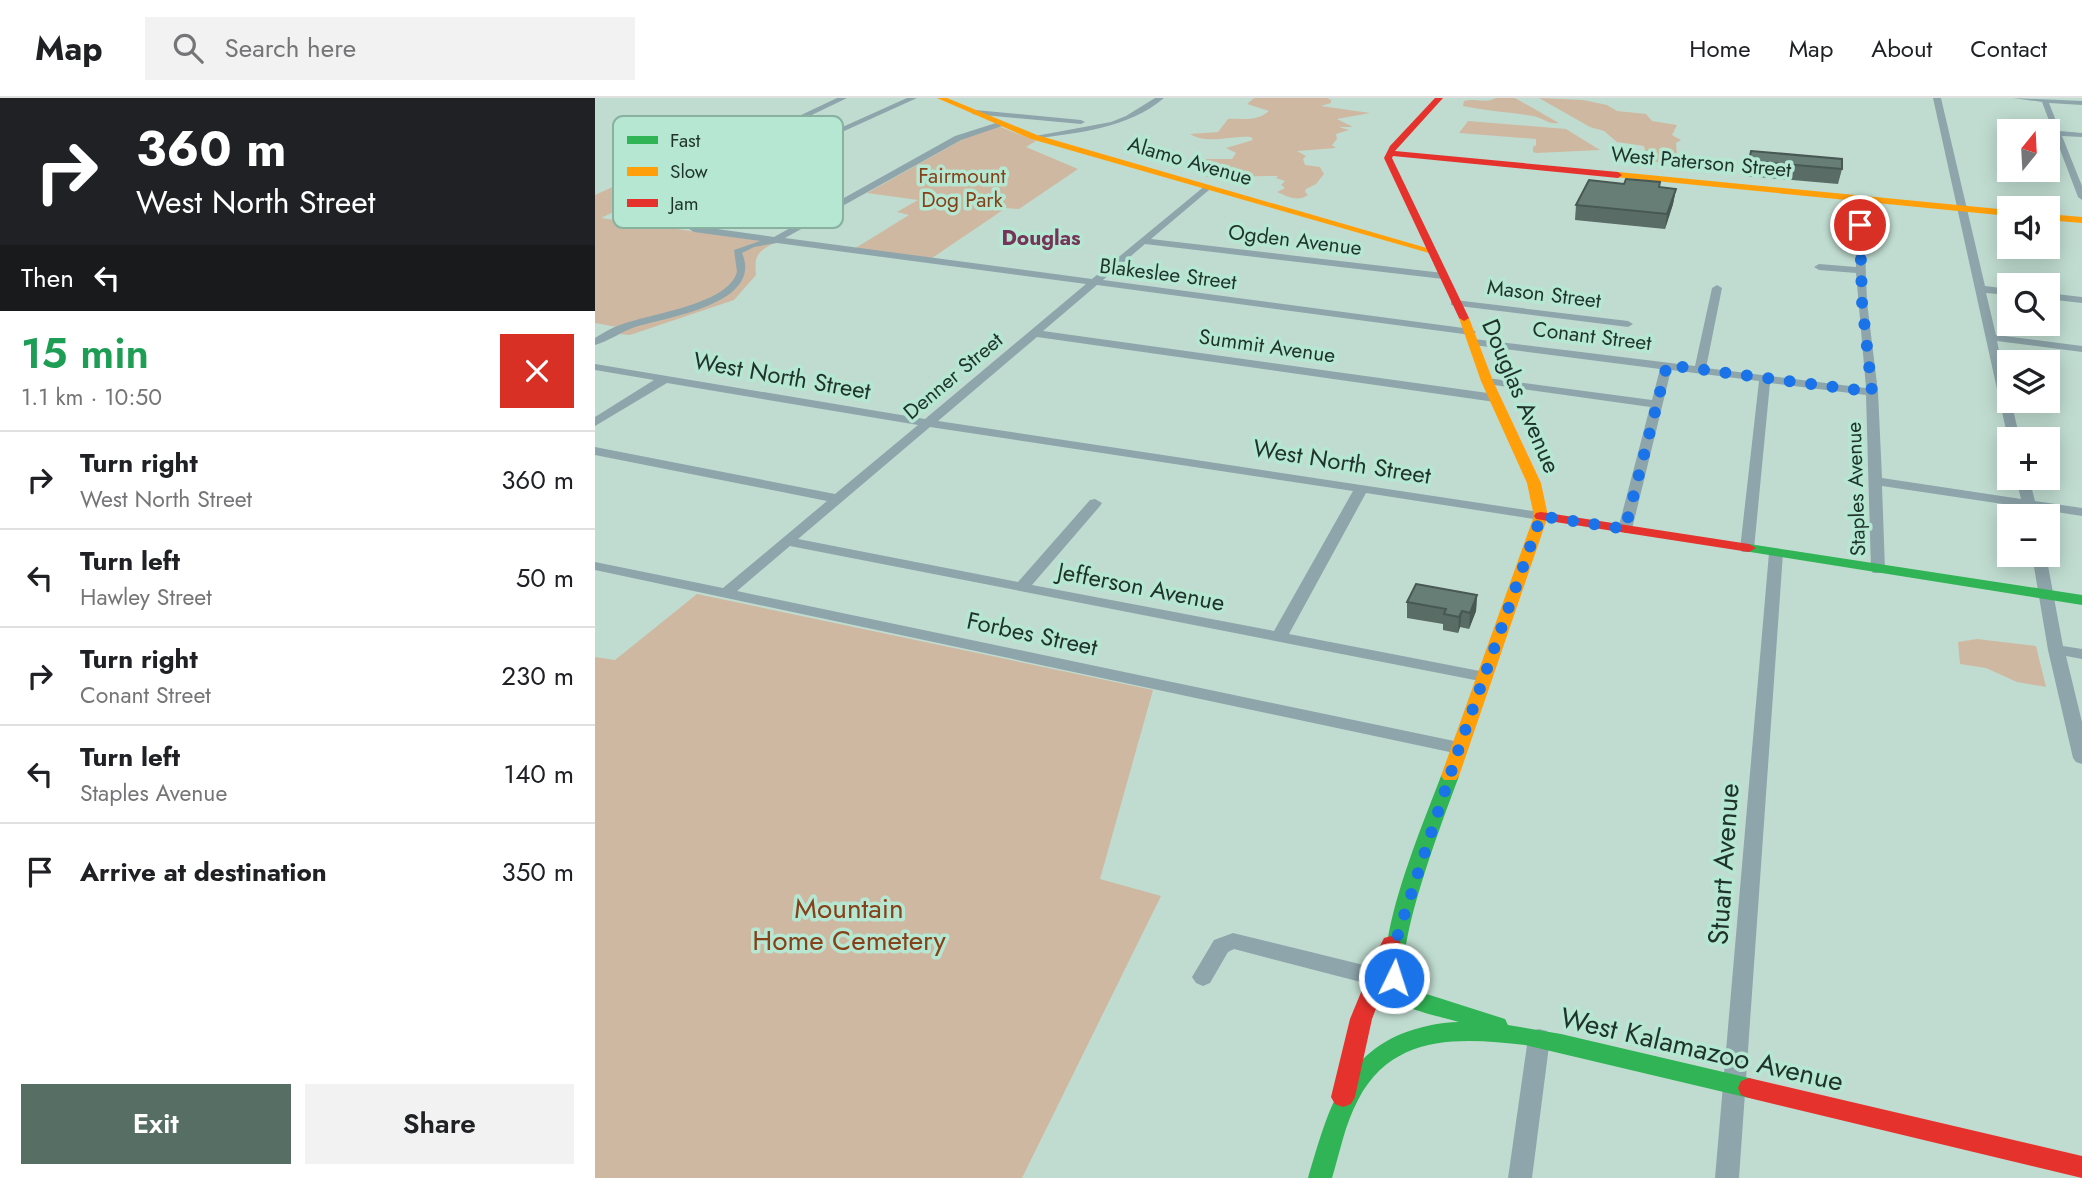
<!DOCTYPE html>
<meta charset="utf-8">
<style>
:root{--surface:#fff;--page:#f2f2f2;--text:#202124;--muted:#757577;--line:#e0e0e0;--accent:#576e65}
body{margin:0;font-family:Jost,sans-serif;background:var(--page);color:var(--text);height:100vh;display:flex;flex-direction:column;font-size:26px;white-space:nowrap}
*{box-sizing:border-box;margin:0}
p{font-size:23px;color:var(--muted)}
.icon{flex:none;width:38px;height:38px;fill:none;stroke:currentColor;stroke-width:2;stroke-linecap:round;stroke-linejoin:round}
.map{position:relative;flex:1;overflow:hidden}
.sheet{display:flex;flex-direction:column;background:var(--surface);width:595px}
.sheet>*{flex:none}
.hud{background:#202124;color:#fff;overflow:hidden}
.needle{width:46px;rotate:18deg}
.controls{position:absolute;left:1402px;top:21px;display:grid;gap:14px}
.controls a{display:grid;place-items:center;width:63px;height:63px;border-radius:0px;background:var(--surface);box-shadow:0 4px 18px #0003;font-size:35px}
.pin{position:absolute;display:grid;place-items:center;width:60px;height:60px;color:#fff;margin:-30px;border:4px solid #fff;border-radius:50%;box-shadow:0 2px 7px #0007}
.me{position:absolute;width:77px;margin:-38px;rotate:4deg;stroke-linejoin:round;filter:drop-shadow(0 0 5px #0008)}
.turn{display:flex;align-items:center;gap:24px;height:147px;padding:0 21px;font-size:32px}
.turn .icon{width:91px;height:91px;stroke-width:2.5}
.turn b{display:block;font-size:49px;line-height:60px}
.then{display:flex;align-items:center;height:66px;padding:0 21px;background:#0003;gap:14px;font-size:26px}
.round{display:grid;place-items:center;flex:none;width:74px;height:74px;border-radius:0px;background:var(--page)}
.summary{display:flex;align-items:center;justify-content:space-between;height:119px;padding:0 21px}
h1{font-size:42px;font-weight:600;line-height:52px;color:#1e9e55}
.action{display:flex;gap:14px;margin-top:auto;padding:14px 21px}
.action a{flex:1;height:80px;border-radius:0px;background:var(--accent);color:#fff;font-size:28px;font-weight:600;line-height:80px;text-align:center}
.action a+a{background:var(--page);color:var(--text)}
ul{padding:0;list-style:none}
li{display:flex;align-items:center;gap:21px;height:98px;padding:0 21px;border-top:2px solid var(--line)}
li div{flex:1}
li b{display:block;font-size:26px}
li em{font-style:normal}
header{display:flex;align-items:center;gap:42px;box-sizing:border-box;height:98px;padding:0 35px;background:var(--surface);border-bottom:2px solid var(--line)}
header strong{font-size:33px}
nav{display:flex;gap:38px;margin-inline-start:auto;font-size:24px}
.search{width:490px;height:63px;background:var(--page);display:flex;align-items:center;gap:18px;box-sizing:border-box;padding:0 24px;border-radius:0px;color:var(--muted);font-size:26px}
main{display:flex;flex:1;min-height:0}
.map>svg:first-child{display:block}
.green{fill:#cfb8a1}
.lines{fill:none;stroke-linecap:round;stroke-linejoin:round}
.street{fill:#8ea5ab;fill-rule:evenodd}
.fast{fill:#30b455;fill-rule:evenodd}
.slow{fill:#ff9f0a;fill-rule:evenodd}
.jam{fill:#e5322d;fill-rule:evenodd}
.wall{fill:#596c65}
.shaded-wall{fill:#485853}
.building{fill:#677e76;stroke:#485853;stroke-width:2}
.route{stroke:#1a73e8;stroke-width:12;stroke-dasharray:0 21.6}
.labels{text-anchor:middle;stroke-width:7;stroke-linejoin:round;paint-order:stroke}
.far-street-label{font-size:21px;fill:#1f332b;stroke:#b5e7d2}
.far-park-label{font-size:21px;fill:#864119;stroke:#b5e7d2}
.far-neighbourhood-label{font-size:21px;font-weight:bold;fill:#743558;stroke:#b5e7d2}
.street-label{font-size:24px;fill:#1f332b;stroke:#b5e7d2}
.near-street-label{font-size:28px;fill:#1f332b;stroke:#b5e7d2}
.near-park-label{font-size:28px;fill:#864119;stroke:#b5e7d2}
.key{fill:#b5e7d2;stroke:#88b1a0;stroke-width:2}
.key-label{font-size:19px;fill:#1f332b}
</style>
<header>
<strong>Map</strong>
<div class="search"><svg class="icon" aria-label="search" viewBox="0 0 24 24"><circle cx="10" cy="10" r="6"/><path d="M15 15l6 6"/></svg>Search here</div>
<nav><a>Home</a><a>Map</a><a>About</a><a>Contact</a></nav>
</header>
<main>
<section class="sheet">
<div class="hud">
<div class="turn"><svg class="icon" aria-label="right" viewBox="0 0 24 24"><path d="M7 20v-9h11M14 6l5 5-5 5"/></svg><div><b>360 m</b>West North Street</div></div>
<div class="then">Then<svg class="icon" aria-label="left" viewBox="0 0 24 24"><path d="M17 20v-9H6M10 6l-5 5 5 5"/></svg></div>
</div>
<div class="summary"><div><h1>15 min</h1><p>1.1 km · 10:50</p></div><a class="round" style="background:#d93025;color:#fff"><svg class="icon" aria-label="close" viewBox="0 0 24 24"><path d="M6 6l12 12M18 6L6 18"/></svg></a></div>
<ul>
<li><svg class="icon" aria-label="right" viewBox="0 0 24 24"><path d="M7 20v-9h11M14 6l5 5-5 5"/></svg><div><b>Turn right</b><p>West North Street</p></div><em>360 m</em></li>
<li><svg class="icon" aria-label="left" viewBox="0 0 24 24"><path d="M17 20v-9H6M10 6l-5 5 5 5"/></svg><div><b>Turn left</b><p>Hawley Street</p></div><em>50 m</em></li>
<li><svg class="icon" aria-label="right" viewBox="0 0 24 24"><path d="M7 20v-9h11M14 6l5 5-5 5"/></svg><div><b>Turn right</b><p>Conant Street</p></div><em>230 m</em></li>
<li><svg class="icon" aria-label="left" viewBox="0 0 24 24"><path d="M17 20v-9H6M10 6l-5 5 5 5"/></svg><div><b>Turn left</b><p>Staples Avenue</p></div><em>140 m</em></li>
<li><svg class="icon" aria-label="arrive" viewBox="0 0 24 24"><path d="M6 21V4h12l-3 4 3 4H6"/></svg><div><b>Arrive at destination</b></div><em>350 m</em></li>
</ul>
<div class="action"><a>Exit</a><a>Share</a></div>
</section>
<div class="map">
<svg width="1487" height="1080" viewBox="0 0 1487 1080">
<rect width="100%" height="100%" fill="#c0dcd0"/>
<!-- green -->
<g class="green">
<path d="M659,0H732L736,2V5L726,8L775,15L742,21L758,29H744L754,32L741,36L742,41L737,47L741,50L702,53L711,58L708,61L710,67L725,69L729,76L721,86L711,91L710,94L713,97C703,104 693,99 682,94L690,90L686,87L690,83L681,80L683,78L611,79L620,74L625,67L613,66L588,70L603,61H637L641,55L631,50L658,42L656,39C637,37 613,47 595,36L623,34L633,21C648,20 662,24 674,13L652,6Z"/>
<path d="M901,0H920L964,25C954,27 948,20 938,18C914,14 891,13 868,8L869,3C879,0 890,6 901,0Z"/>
<path d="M944,0L988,2L1012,7L1022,13L1051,16L1057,23L1082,27L1077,37L1086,42L1081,45L1082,58C1069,62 1067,68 1052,61L1049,48L1022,44L1009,33L995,29Z"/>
<polygon points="873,23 971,31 1005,52 941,55 938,54 938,49 941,47 941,41 864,35"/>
<polygon points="403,28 441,43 431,49 483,71 424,111 411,110 337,160 259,151 314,117 302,114 323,102 272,95 368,41"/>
<path d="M24,86L67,91L6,120L179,145C162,154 159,158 161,177L139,202L35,237L24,236L33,231L0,225V97Z"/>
<polygon points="102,496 558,592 505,781 566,798 427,1080 0,1080 0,559 20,562"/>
<polygon points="1382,541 1441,548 1451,589 1422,584 1391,570 1365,566 1363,544"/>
</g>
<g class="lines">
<!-- street -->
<g class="street">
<polygon points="242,0 252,0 190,30 183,28"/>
<polygon points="312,0 322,0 117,93 110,91"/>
<path d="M560,0H569C532,31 485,34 439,41L435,39L516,24L531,18Z"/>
<polygon points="1338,0 1346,0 1390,188 1414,191 1414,197 1391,195 1401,237 1487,248 1487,254 1402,243 1414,303 1416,303 1425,341 1413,341"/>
<polygon points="1418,0 1487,3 1487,7 1454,5 1465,33 1487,35 1487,39 1467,38 1487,88 1487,102 1483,99 1447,4"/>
<polygon points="380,12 486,22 490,24 486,26 377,16"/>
<path d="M404,24L407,28L366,42L190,140L497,181L611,87L614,88V92L556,141L848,175L853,178L848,181L550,146L508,182L876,231L881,234L876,237L502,187L448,233L900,296L906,300L900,304L442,239L343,323L951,415L953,418L951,421L946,422L771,395L694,536L890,574L898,579L890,584L195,448L142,493L864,644L870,646L873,650L870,654L864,656L0,472V464L128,490L232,403L0,357V349L240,396L323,327L72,285L0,328V319L59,282L0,272V266L330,321L491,186L182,145L159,149L147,155C169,206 72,219 40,229C26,234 14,243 0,247V240C8,235 16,230 25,227C53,216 133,207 142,174L139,152L165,143L99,134L94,131L124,113L131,115L108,129L179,139L360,38ZM335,329L758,393L679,533L437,487L505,408L507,405L500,401L495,402L423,484L203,441Z"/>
<polygon points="1264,97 1268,100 1272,204 1283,294 1287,380 1426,401 1421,380 1434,380 1440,403 1487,410 1487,418 1442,411 1444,418 1430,418 1428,409 1287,388 1290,472 1288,475 1278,475 1276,472 1271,297 1175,285 1159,451 1157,454 1147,454 1145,451 1164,283 1076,272 1037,431 1030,435 1023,431 1055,309 892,286 886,283 892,280 1057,302 1065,271 879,247 873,244 879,241 1100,268 1117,190 1122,187 1127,190 1111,270 1271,290 1261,175 1224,172 1219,169 1224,166 1261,169 1260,100"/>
<polygon points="1452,195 1487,199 1487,205 1452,201"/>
<polygon points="860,202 1033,223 1038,226 1033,229 856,207 856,203"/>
<polygon points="1181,451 1188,455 1144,1080 1120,1080 1174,455"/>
<polygon points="1437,457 1451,457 1468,548 1487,551 1487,561 1471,558 1487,624 1487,666 1481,664 1478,660 1453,552"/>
<polygon points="638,835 781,870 788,873 792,879 788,885 781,888 639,851 633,854 615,885 608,888 601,885 597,879 619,842"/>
<polygon points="944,931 952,933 955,940 937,1080 913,1080 933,940 936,933"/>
</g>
<!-- fast -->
<g class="fast">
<polygon points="1154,446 1487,497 1487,507 1149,453 1147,450"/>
<path d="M855,672L861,674L864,678C851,714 796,854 812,885C813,887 817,891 819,892L910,921L913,927L966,936L1154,980L1162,983L1165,990L1162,997L1154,1000L930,947C865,940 798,935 763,1002C750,1026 745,1054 737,1080H713C731,1021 744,962 806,936C824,929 844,924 864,924C848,919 809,912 799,900C768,863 830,722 846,678L849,674Z"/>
</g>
<!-- slow -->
<g class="slow">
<polygon points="342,0 352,0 442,37 842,153 834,155 436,41"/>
<polygon points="1023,74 1414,112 1414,118 1020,79 1019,77"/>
<polygon points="1452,116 1487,119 1487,125 1452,122"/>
<polygon points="869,217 874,220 898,283 946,385 953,418 864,678 861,682 849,682 846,678 939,418 932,385 886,283 864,220"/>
</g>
<!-- jam -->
<g class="jam">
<polygon points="840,0 848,0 800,53 1023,74 1027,77 1023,80 798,58 797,60 874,220 869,223 864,220 789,60 795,48"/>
<polygon points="946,414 1154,446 1161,450 1154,454 941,421 939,418 941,415"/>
<polygon points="796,838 803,840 806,846 777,921 760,999 756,1006 748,1009 740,1006 736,999 755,921 786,846 789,840"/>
<polygon points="1154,980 1487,1058 1487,1080 1154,1000 1146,997 1143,990 1146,983"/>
</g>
</g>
<!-- wall -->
<g class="wall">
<polygon points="1154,63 1247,71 1243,86 1151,78"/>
<polygon points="1065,89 1081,91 1078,106 1070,131 980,122 981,107"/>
<polygon points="882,497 881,513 874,531 865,529 863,535 848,532 848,526 812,520 812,504"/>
</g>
<!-- shaded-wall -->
<g class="shaded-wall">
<polygon points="1081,91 1078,106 1070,131 1072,116"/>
<polygon points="882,497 881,513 874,531 875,515"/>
<polygon points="867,513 865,529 863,535 864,519"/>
</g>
<!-- building -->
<g class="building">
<polygon points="1156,53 1247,61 1247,71 1154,63"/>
<polygon points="1031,81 1065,84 1064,89 1081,91 1072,116 981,107 994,82 1029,86"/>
<polygon points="821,486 882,497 875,515 867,513 864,519 849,516 851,511 812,504"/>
</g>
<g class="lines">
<!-- route -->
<polyline class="route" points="799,880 803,836 864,650 946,418 1030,431 1072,267 1277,294 1267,204 1265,127"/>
</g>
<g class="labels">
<!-- far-street labels -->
<g class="far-street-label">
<text transform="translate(595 63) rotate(16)" y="7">Alamo Avenue</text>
<text transform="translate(1106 64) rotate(5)" y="7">West Paterson Street</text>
<text transform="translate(700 142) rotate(7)" y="7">Ogden Avenue</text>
<text transform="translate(573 176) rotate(7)" y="7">Blakeslee Street</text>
<text transform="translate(949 196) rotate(7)" y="7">Mason Street</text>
<text transform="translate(997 238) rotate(7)" y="7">Conant Street</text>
<text transform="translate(672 248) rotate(8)" y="7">Summit Avenue</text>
<text transform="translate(358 278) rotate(-40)" y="7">Denner Street</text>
<text transform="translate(1261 391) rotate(-92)" y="7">Staples Avenue</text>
</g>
<!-- far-park labels -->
<g class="far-park-label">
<text x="367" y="85">Fairmount<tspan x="367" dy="24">Dog Park</tspan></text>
</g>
<!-- far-neighbourhood labels -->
<g class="far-neighbourhood-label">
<text x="446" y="147">Douglas</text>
</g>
<!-- street labels -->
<g class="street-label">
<text transform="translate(187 278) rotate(10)" y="8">West North Street</text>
<text transform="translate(926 298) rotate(67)" y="8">Douglas Avenue</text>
<text transform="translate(747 364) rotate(9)" y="8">West North Street</text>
<text transform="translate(546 489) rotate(11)" y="8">Jefferson Avenue</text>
<text transform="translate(437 536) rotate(12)" y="8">Forbes Street</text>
</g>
<!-- near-street labels -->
<g class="near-street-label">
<text transform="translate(1128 766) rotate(-86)" y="10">Stuart Avenue</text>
<text transform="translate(1107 951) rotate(13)" y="10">West Kalamazoo Avenue</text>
</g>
<!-- near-park labels -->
<g class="near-park-label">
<text x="254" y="820">Mountain<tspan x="254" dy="32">Home Cemetery</tspan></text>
</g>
</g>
<!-- legend -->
<rect x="18" y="18" width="230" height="112" rx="10" class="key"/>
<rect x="32" y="38" width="31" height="8" fill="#30b455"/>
<rect x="32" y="69" width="31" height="9" fill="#ff9f0a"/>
<rect x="32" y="101" width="31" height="8" fill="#e5322d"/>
<g class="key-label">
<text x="75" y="49">Fast</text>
<text x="75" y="80">Slow</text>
<text x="75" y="112">Jam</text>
</g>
</svg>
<div class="controls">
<a><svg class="needle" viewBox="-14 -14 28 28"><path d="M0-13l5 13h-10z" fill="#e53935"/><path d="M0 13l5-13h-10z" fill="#757577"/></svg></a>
<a><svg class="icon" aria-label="sound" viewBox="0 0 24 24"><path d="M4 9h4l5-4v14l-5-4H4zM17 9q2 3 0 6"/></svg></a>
<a><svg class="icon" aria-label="search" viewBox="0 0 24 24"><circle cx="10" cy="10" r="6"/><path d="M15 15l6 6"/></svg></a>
<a><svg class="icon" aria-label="layers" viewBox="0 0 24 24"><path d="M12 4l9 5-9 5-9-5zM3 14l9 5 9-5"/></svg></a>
<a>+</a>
<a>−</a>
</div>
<div class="pin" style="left:1265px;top:127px;background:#d93025"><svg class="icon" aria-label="arrive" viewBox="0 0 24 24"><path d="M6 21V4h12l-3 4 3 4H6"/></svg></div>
<svg class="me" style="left:799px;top:880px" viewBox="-20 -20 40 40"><circle r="17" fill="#1a73e8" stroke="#fff" stroke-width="3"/><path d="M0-11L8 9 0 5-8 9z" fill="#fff"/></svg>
</div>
</main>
